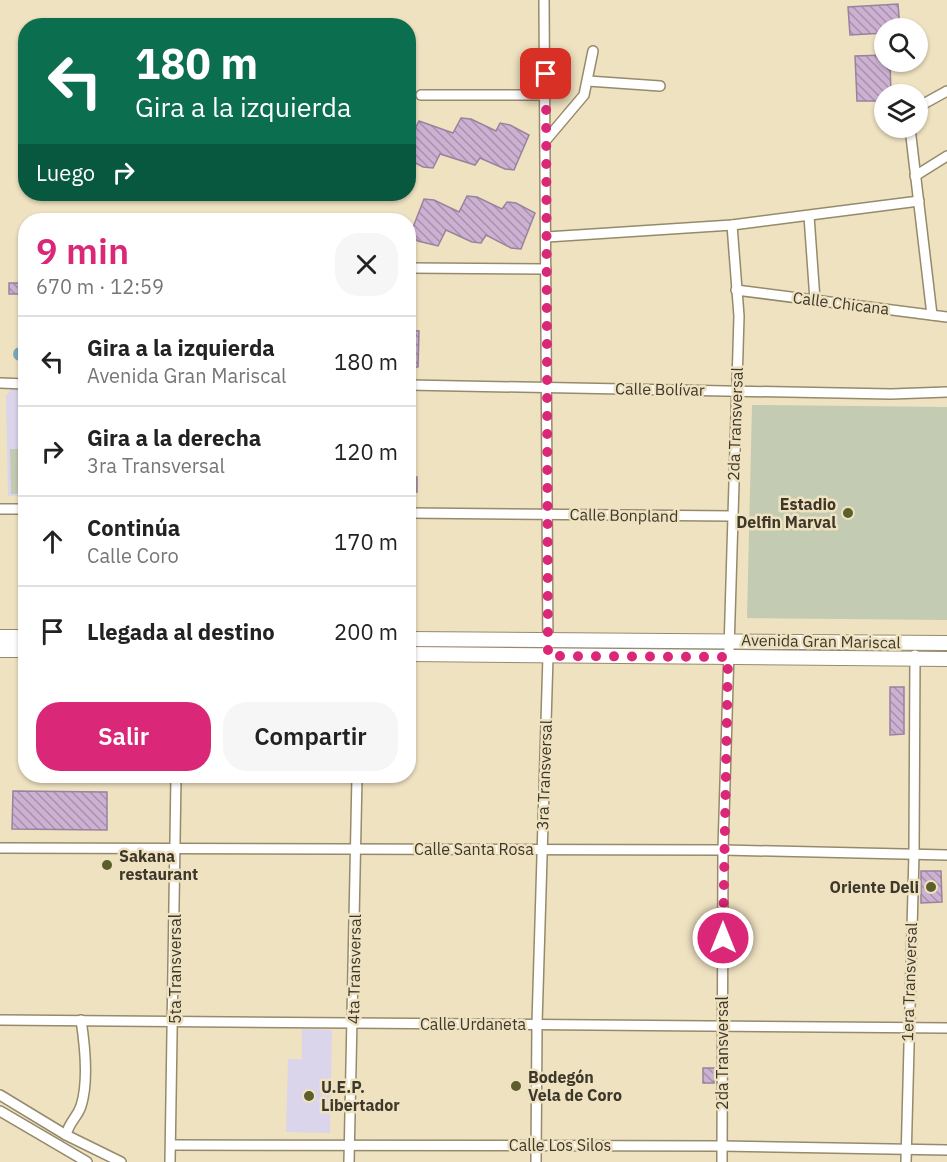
<!DOCTYPE html>
<html lang="es">
<meta charset="utf-8">
<style>
:root{--surface:#fff;--page:#f6f6f6;--text:#222;--muted:#767676;--line:#e0e0e0;--accent:#db2777}
body{margin:0;font-family:"IBM Plex Sans",sans-serif;background:var(--page);color:var(--text);height:100vh;display:flex;flex-direction:column;font-size:22px;white-space:nowrap}
*{box-sizing:border-box;margin:0}
p{font-size:20px;color:var(--muted)}
.icon{flex:none;width:33px;height:33px;fill:none;stroke:currentColor;stroke-width:2;stroke-linecap:round;stroke-linejoin:round}
.map{position:relative;flex:1;overflow:hidden}
.drawer{position:absolute;left:18px;top:213px;width:398px;height:570px;display:flex;flex-direction:column;background:var(--surface);border-radius:24px;box-shadow:0 2px 4px #0004}
.drawer>*{flex:none}
.banner{position:absolute;left:18px;top:18px;width:398px;height:183px;border-radius:24px;box-shadow:0 2px 4px #0004;background:#0b6e4f;color:#fff;overflow:hidden}
.buttons{position:absolute;left:874px;top:18px;display:grid;gap:12px}
.buttons a{display:grid;place-items:center;width:54px;height:54px;border-radius:50%;background:var(--surface);box-shadow:0 2px 4px #0004;font-size:30px}
.pin{position:absolute;display:grid;place-items:center;width:51px;height:51px;color:#fff;margin:-26px;border-radius:12px;box-shadow:0 3px 9px #0006}
.me{position:absolute;width:66px;margin:-33px;rotate:0deg;stroke-linejoin:round;filter:drop-shadow(0 0 4px #0008)}
.turn{display:flex;align-items:center;gap:21px;height:126px;padding:0 18px;font-size:27px}
.turn .icon{width:78px;height:78px;stroke-width:2.5}
.turn b{display:block;font-size:42px;line-height:51px}
.then{display:flex;align-items:center;height:57px;padding:0 18px;background:#0003;gap:12px;font-size:22px}
.round{display:grid;place-items:center;flex:none;width:63px;height:63px;border-radius:24px;background:var(--page)}
.overview{display:flex;align-items:center;justify-content:space-between;height:102px;padding:0 18px}
h1{font-size:36px;font-weight:600;line-height:45px;color:var(--accent)}
.button{display:flex;gap:12px;margin-top:auto;padding:12px 18px}
.button a{flex:1;height:69px;border-radius:24px;background:var(--accent);color:#fff;font-size:24px;font-weight:600;line-height:69px;text-align:center}
.button a+a{background:var(--page);color:var(--text)}
ul{padding:0;list-style:none}
li{display:flex;align-items:center;gap:18px;height:90px;padding:0 18px;border-top:2px solid var(--line)}
li div{flex:1}
li b{display:block;font-size:22px}
li em{font-style:normal}
.map>svg:first-child{display:block}
.education{fill:#dbd5eb}
.grass{fill:#c3cbb2}
.water{fill:url(#water-ripples)}
.building{fill:url(#building-back-hatch);stroke:#98839e;stroke-width:1.5}
.lines{fill:none;stroke-linecap:round;stroke-linejoin:round}
.street-casing{stroke:#968a6b;stroke-width:12}
.secondary-casing{stroke:#968a6b;stroke-width:16}
.street{stroke:#fff;stroke-width:9}
.secondary{stroke:#fff;stroke-width:14}
.route{stroke:#db2777;stroke-width:10;stroke-dasharray:0 18}
.poi-dot{fill:#5c5e2b;stroke:#efe2c1;stroke-width:2}
.labels{text-anchor:middle;stroke-width:5;stroke-linejoin:round;paint-order:stroke}
.street-label{font-size:16px;fill:#3e382b;stroke:#efe2c1}
.poi-label{font-size:16px;font-weight:bold;fill:#3e382b;stroke:#efe2c1;text-anchor:start}
</style>
<div class="map">
<svg width="947" height="1162" viewBox="0 0 947 1162">
<defs>
<pattern id="water-ripples" width="26" height="14" patternUnits="userSpaceOnUse" patternTransform="scale(1.5)"><rect width="26" height="14" fill="#7daabc"/><path d="M2 4q2-2 4 0t4 0M15 11q2-2 4 0t4 0" fill="none" stroke="#688b99"/></pattern>
<pattern id="building-back-hatch" width="6" height="6" patternUnits="userSpaceOnUse" patternTransform="scale(1.5)"><rect width="6" height="6" fill="#ccb1d3"/><path d="M-1 5l2 2M0 0l6 6M5-1l2 2" fill="none" stroke="#a791ab"/></pattern>
</defs>
<rect width="100%" height="100%" fill="#efe2c1"/>
<!-- education -->
<g class="education">
<polygon points="11,389 25,390 25,496 8,496 6,396"/>
<polygon points="302,1029 332,1030 330,1133 286,1132 288,1059 302,1059"/>
</g>
<!-- grass -->
<g class="grass">
<polygon points="752,405 947,407 947,620 747,618"/>
<polygon points="10,449 25,449 25,494 11,494"/>
</g>
<!-- water -->
<circle class="water" cx="20" cy="354" r="7"/>
<!-- building -->
<g class="building">
<polygon points="898,4 900,28 885,28 885,33 850,35 848,7"/>
<polygon points="885,55 885,62 890,62 891,94 885,94 885,101 857,101 855,56"/>
<polygon points="461,118 471,119 496,131 500,123 510,125 529,135 514,170 505,169 480,158 475,165 440,154 433,168 423,167 408,159 408,143 419,121 453,133"/>
<polygon points="467,196 477,197 502,209 507,202 516,203 535,213 521,249 511,248 486,235 481,243 472,242 446,230 438,246 418,241 410,235 424,199 434,200 459,212"/>
<rect x="9" y="283" width="17" height="11"/>
<polygon points="408,330 419,331 418,367 408,367"/>
<rect x="408" y="477" width="9" height="15"/>
<polygon points="890,687 904,687 904,734 890,735"/>
<polygon points="13,791 107,792 107,830 12,829"/>
<polygon points="921,871 941,871 942,902 921,903"/>
<rect x="703" y="1068" width="11" height="15"/>
</g>
<g class="lines">
<!-- street casing -->
<g class="street-casing">
<g id="street">
<polyline points="588,81 660,86"/>
<polyline points="421,95 546,95"/>
<polyline points="918,107 947,91"/>
<polyline points="910,128 932,315"/>
<polyline points="546,140 584,95 593,51"/>
<polyline points="915,176 947,156"/>
<polyline points="809,216 815,300"/>
<polyline points="547,237 732,225 919,201"/>
<polyline points="408,268 546,269"/>
<polyline points="736,290 947,317"/>
<polyline points="0,383 26,384"/>
<polyline points="408,385 891,394 947,392"/>
<polyline points="0,509 26,509"/>
<polyline points="408,513 732,516"/>
<polyline points="0,848 723,850 947,855"/>
<polyline points="0,1020 947,1028"/>
<polyline points="0,1095 66,1135 121,1162"/>
<polyline points="0,1111 87,1162"/>
<path d="M66,1135C70,1120 77,1118 81,1106C89,1081 85,1046 81,1020"/>
<polyline points="172,1145 721,1146 947,1150"/>
<polyline points="170,1162 176,776"/>
<polyline points="349,1162 357,776"/>
<polyline points="536,1162 537,1024 548,656 544,0"/>
<polyline points="722,1162 723,850 739,316 732,225"/>
<polyline points="906,1162 914,853 915,655"/>
</g>
</g>
<!-- secondary casing -->
<g class="secondary-casing">
<g id="secondary">
<polyline points="0,637 26,637"/>
<polyline points="408,639 947,643"/>
<polyline points="0,650 26,650"/>
<polyline points="408,654 947,659"/>
</g>
</g>
<!-- street -->
<use href="#street" class="street"/>
<!-- secondary -->
<use href="#secondary" class="secondary"/>
</g>
<g class="lines">
<!-- route -->
<polyline class="route" points="546,74 548,656 728,657 723,938"/>
</g>
<!-- markers -->
<g class="poi-dot">
<circle cx="848" cy="513" r="6"/>
<circle cx="107" cy="865" r="6"/>
<circle cx="931" cy="887" r="6"/>
<circle cx="516" cy="1086" r="6"/>
<circle cx="309" cy="1096" r="6"/>
</g>
<g class="labels">
<!-- street labels -->
<g class="street-label">
<text transform="translate(841 303) rotate(7)" y="6">Calle Chicana</text>
<text transform="translate(660 389) rotate(1)" y="6">Calle Bolívar</text>
<text transform="translate(735 424) rotate(-88)" y="6">2da Transversal</text>
<text transform="translate(624 515) rotate(1)" y="6">Calle Bonpland</text>
<text transform="translate(821 641) rotate(1)" y="6">Avenida Gran Mariscal</text>
<text transform="translate(544 775) rotate(-88)" y="6">3ra Transversal</text>
<text x="474" y="855">Calle Santa Rosa</text>
<text transform="translate(175 969) rotate(-90)" y="6">5ta Transversal</text>
<text transform="translate(354 969) rotate(-89)" y="6">4ta Transversal</text>
<text transform="translate(909 982) rotate(-88)" y="6">1era Transversal</text>
<text x="473" y="1030">Calle Urdaneta</text>
<text transform="translate(722 1053) rotate(-90)" y="6">2da Transversal</text>
<text x="560" y="1151">Calle Los Silos</text>
</g>
<!-- poi labels -->
<g class="poi-label">
<text x="836" y="510" text-anchor="end">Estadio<tspan x="836" dy="18">Delfin Marval</tspan></text>
<text x="119" y="862">Sakana<tspan x="119" dy="18">restaurant</tspan></text>
<text x="919" y="893" text-anchor="end">Oriente Deli</text>
<text x="528" y="1083">Bodegón<tspan x="528" dy="18">Vela de Coro</tspan></text>
<text x="321" y="1093">U.E.P.<tspan x="321" dy="18">Libertador</tspan></text>
</g>
</g>
</svg>
<div class="buttons">
<a><svg class="icon" aria-label="search" viewBox="0 0 24 24"><circle cx="10" cy="10" r="6"/><path d="M15 15l6 6"/></svg></a>
<a><svg class="icon" aria-label="layers" viewBox="0 0 24 24"><path d="M12 4l9 5-9 5-9-5zM3 14l9 5 9-5"/></svg></a>
</div>
<div class="pin" style="left:546px;top:74px;background:#d93025"><svg class="icon" aria-label="arrive" viewBox="0 0 24 24"><path d="M6 21V4h12l-3 4 3 4H6"/></svg></div>
<svg class="me" style="left:723px;top:938px" viewBox="-20 -20 40 40"><circle r="17" fill="#db2777" stroke="#fff" stroke-width="3"/><path d="M0-11L8 9 0 5-8 9z" fill="#fff"/></svg>
<div class="banner">
<div class="turn"><svg class="icon" aria-label="left" viewBox="0 0 24 24"><path d="M17 20v-9H6M10 6l-5 5 5 5"/></svg><div><b>180 m</b>Gira a la izquierda</div></div>
<div class="then">Luego<svg class="icon" aria-label="right" viewBox="0 0 24 24"><path d="M7 20v-9h11M14 6l5 5-5 5"/></svg></div>
</div>
<section class="drawer">
<div class="overview"><div><h1>9 min</h1><p>670 m · 12:59</p></div><a class="round"><svg class="icon" aria-label="close" viewBox="0 0 24 24"><path d="M6 6l12 12M18 6L6 18"/></svg></a></div>
<ul>
<li><svg class="icon" aria-label="left" viewBox="0 0 24 24"><path d="M17 20v-9H6M10 6l-5 5 5 5"/></svg><div><b>Gira a la izquierda</b><p>Avenida Gran Mariscal</p></div><em>180 m</em></li>
<li><svg class="icon" aria-label="right" viewBox="0 0 24 24"><path d="M7 20v-9h11M14 6l5 5-5 5"/></svg><div><b>Gira a la derecha</b><p>3ra Transversal</p></div><em>120 m</em></li>
<li><svg class="icon" aria-label="ahead" viewBox="0 0 24 24"><path d="M12 20V5M6 11l6-6 6 6"/></svg><div><b>Continúa</b><p>Calle Coro</p></div><em>170 m</em></li>
<li><svg class="icon" aria-label="arrive" viewBox="0 0 24 24"><path d="M6 21V4h12l-3 4 3 4H6"/></svg><div><b>Llegada al destino</b></div><em>200 m</em></li>
</ul>
<div class="button"><a>Salir</a><a>Compartir</a></div>
</section>
</div>
